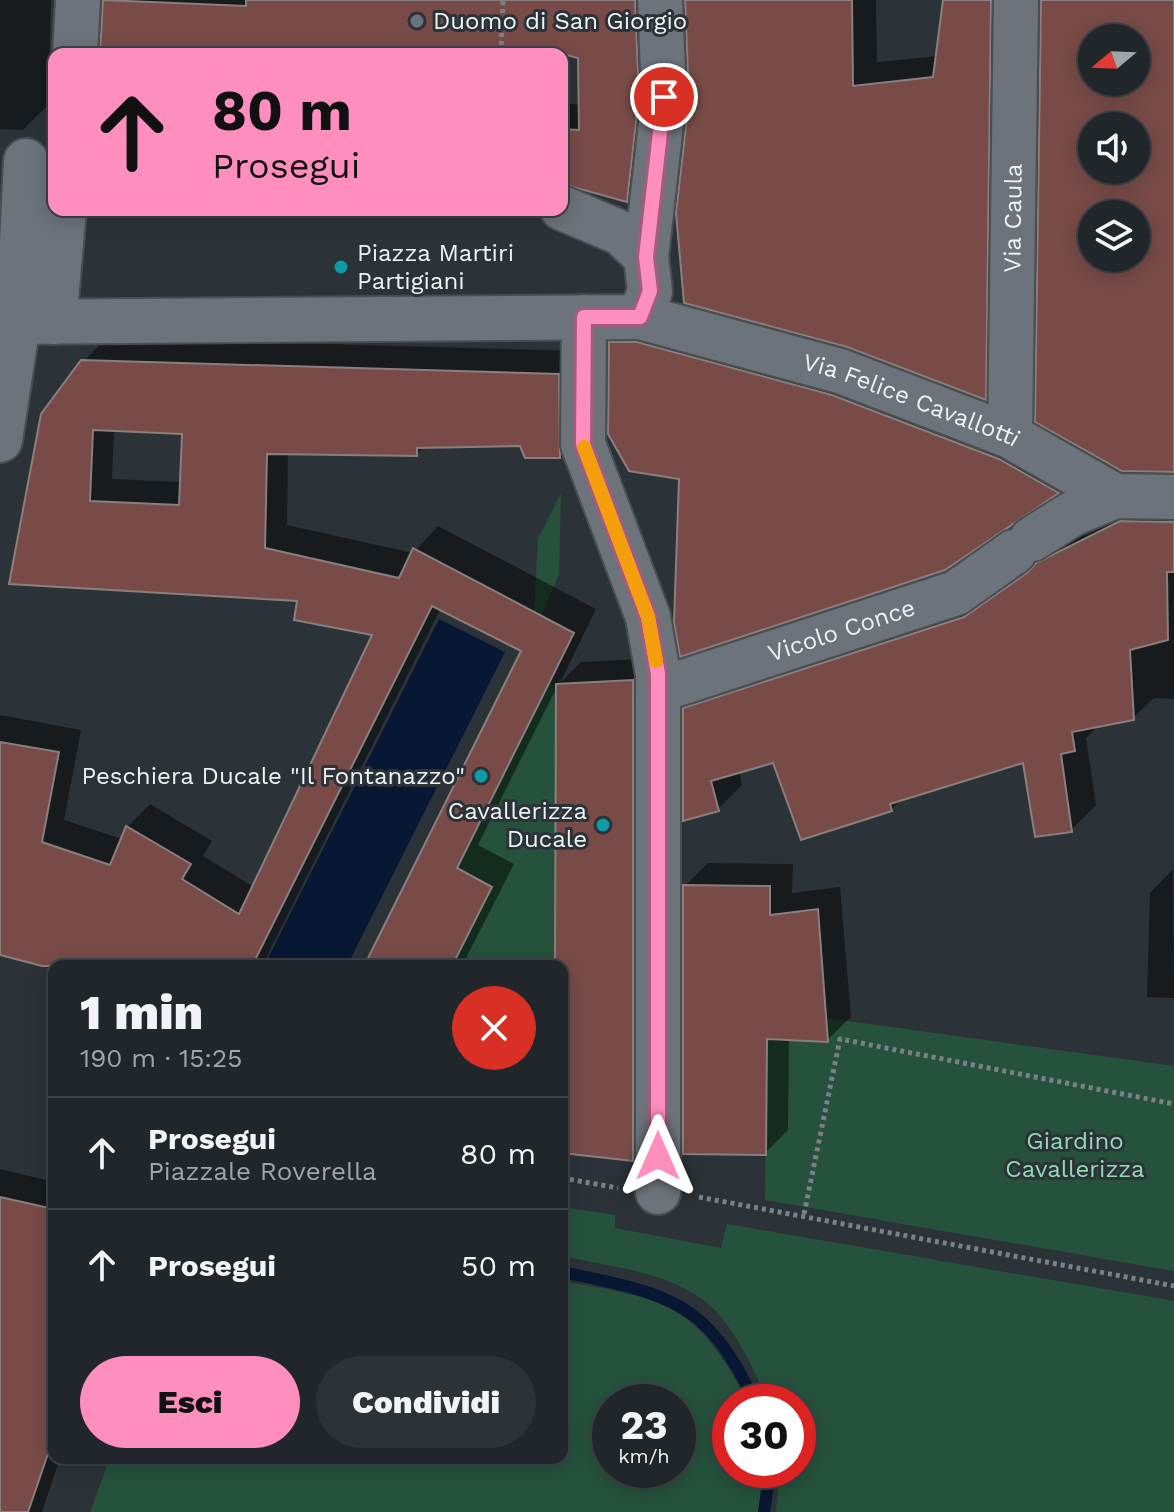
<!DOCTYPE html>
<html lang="it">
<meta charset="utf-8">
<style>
:root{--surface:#21262a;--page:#2d3236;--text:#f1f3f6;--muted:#a2a5a8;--line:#3e4347;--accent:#fe8ebe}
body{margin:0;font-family:"Work Sans",sans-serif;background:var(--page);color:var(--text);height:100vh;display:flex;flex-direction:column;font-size:30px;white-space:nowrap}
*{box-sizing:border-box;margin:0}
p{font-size:26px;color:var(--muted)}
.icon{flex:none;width:44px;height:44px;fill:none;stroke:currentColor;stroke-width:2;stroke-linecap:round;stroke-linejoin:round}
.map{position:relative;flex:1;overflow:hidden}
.drawer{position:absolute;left:48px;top:960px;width:520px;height:504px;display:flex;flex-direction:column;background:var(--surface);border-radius:16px;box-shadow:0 4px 20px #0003,0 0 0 2px var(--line)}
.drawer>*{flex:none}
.guide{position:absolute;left:48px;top:48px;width:520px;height:168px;border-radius:16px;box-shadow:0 4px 20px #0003,0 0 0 2px var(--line);background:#fe8ebe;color:#111;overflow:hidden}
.needle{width:52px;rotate:251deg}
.controls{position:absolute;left:1078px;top:24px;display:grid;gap:16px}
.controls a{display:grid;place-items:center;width:72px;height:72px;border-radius:50%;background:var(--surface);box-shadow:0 4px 20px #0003,0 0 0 2px var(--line);font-size:40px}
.speed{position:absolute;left:592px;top:1384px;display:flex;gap:16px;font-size:40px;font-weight:700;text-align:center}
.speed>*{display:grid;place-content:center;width:104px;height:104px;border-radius:50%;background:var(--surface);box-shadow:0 4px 20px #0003,0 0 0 2px var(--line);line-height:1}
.speed small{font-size:20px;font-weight:400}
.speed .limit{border:12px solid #d22;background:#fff;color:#111}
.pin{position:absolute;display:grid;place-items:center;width:68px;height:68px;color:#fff;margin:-34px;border:4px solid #fff;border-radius:50%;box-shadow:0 2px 8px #0007}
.me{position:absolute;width:88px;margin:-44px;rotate:0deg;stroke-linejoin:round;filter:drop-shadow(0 0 6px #0008)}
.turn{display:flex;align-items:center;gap:28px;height:168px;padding:0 32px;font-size:36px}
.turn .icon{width:104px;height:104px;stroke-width:2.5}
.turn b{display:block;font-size:56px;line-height:68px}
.round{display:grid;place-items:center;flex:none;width:84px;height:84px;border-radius:42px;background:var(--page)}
.headline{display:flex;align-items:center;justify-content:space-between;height:136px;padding:0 32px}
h1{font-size:48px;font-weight:800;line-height:60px}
.cta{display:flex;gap:16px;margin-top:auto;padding:16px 32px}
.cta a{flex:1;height:92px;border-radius:48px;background:var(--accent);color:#111;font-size:32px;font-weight:800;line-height:92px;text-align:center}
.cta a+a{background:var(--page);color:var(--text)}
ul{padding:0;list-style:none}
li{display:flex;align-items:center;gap:24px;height:112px;padding:0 32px;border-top:2px solid var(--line)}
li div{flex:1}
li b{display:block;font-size:30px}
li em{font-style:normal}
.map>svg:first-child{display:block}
.green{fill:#26523d;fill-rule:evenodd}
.water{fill:#071734}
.shadow{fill:#0007;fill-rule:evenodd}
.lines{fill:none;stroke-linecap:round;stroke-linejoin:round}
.stream{stroke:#071734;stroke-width:12}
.building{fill:#784b48;stroke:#897f7e;stroke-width:2;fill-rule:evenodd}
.minor-casing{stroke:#484e52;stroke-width:48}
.path{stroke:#7b8186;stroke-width:5;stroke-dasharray:4 4;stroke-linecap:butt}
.minor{stroke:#6c737a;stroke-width:44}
.route-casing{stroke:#a55c7c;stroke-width:20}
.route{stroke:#fe8ebe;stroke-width:14}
.slow{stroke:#f59e0b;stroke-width:14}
.worship-dot{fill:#6b7280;stroke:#2c3338;stroke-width:3}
.culture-dot{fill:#0f9aa8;stroke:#2c3338;stroke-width:3}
.labels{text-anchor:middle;stroke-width:6;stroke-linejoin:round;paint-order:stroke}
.poi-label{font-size:24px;fill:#edf2f5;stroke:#2c3338;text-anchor:start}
.street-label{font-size:24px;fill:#edf2f5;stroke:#2c3338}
.park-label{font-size:24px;fill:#90dab4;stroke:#2c3338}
</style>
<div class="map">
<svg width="1174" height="1512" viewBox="0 0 1174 1512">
<rect width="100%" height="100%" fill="#2c3338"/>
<!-- green -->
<g class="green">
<polygon points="561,493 559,575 541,615 534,612 538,539"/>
<polygon points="549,684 556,684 555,966 452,966 492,887 457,868"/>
<polygon points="826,1018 1174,1066 1174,1271 765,1200 767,1040 828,1042"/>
<path d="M562,1207L615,1215V1228L721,1248L727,1224L1174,1301V1512H776L780,1470H798V1402H769C752,1368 734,1322 702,1299C663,1271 608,1266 562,1256Z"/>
<path d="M562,1281C668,1300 695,1302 748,1402H730V1470H765L759,1512H90L110,1458H562ZM678,1402V1470H610V1402Z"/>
</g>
<!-- water -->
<polygon class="water" points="439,619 505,652 347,966 264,966"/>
<!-- shadow -->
<g class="shadow">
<polygon points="0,0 51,0 48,105 23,130 0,129"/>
<polygon points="105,0 660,0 651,175 627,199 562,181 562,103 581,105 580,58 562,57 562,54 103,54"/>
<polygon points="687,0 876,0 877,62 938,56 945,0 1015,0 1009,373 985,398 691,96"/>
<polygon points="634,320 1080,469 1058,491 944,569 681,477 611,343"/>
<path d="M106,338L581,351L582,433L559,456L522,444L425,445L417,454L288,452L287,525L413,553L438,526L596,609L560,683L581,662L655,658V1136L632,1159L562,1151V966H557L558,685L478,845L514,864L462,966H366L524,650L441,608L262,966L54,967L0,953V715L81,730L64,820L122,839L127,827L150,804L212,841L203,856L254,887L375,633L299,599L11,582L83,362ZM114,429L184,432L182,482L112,479Z"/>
<polygon points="1174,498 1174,699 1154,698 1133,718 1099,725 1086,738 1096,805 1071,830 1025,761 902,799 891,810 774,760 739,771 742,785 718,809 685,709 710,684 991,593 1063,539"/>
<polygon points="708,863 793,864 792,893 840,887 851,1017 827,1040 789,1038 788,1130 765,1153 685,886"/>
<polygon points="1173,869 1174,998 1147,997 1150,893"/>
<polygon points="0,1169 54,1182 54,1458 60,1458 42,1512 0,1512"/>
</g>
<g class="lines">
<!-- stream -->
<g class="stream">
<path d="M562,1272C667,1294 706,1298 755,1402"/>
<polyline points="764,1512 770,1470"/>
</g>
</g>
<!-- building -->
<g class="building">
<polygon points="103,0 246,6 246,0 635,0 639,96 627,202 562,184 562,129 579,130 578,58 562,54 100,54"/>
<polygon points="685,0 852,0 853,86 933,77 943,0 991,0 986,400 847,347 684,303 676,213 689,100"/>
<path d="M1041,0H1174V472L1122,471L1035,422ZM1092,38H1136V82H1092ZM1092,126H1136V170H1092ZM1092,214H1136V258H1092Z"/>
<polygon points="609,342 637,342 832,395 999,459 1059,493 945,570 680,657 674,623 679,479 629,471 608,434"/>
<path d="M81,360L559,374L560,458H525L520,446L417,448V456L267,454L265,548L399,578L413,548L574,633L457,868L492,887L452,966H364L521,651L432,606L252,966H42L0,955V742L59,752L42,842L110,865L126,826L191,864L182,879L239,914L372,635L294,620L297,601L9,584L41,414ZM93,430L182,434L179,505L90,501Z"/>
<polygon points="1120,521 1174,522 1174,572 1167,572 1168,640 1130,650 1134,720 1072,732 1075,751 1061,754 1072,832 1035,837 1023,763 890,804 892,811 801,840 773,763 711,781 719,811 683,821 683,708 964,617 1028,572 1036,563"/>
<polygon points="633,680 633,1161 562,1153 562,966 555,966 556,684"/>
<polygon points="683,885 770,886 770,915 818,909 828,1042 767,1039 766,1155 683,1154"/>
<polygon points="0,1197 54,1209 54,1436 28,1512 0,1512"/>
</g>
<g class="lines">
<!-- minor casing -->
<g class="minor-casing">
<g id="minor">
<polyline points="75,54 78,0"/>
<polyline points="646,257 664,97 660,0"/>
<polyline points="584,317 583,444 648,617 658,674 658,1192"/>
<path id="s1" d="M640,317L840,371L1010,436L1115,496L1174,497"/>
<polyline points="0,322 640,317 650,291 646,257 621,233 562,208"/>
<polyline points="54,322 64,210"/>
<path id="s2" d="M1010,436L1016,0"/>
<polyline points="0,440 18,323 26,161"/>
<polyline points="1032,539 1072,514 1115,496"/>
<path id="s3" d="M659,690L956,593L1014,552"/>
</g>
</g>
<!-- path -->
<g class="path">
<polyline points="501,53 503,0"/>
<polyline points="562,1178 618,1188"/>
<polyline points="699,1197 1174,1286"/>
<polyline points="804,1214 840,1039 1174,1104"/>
</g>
<!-- minor -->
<use href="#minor" class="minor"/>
</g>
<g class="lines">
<!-- route casing -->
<g class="route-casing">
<polyline id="route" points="658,1156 658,674 648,617 583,444 584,317 640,317 650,291 646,257 664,97"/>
</g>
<!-- route -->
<use href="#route" class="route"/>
<!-- slow -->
<polyline class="slow" points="584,447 648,617 656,661"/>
</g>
<!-- markers -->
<circle class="worship-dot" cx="417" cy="21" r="8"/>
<g class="culture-dot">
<circle cx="341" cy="267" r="8"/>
<circle cx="481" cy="776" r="8"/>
<circle cx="603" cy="825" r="8"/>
</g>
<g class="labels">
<!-- poi labels -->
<g class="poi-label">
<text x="433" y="29">Duomo di San Giorgio</text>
<text x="357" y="261">Piazza Martiri<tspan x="357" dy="28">Partigiani</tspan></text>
<text x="465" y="784" text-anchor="end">Peschiera Ducale "Il Fontanazzo"</text>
<text x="587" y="819" text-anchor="end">Cavallerizza<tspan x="587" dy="28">Ducale</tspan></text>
</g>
<!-- street labels -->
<g class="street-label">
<text dy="8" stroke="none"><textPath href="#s2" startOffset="218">Via Caula</textPath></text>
<text dy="8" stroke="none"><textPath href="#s1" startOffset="284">Via Felice Cavallotti</textPath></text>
<text dy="8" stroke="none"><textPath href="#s3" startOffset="192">Vicolo Conce</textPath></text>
</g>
<!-- park labels -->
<g class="park-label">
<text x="1075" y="1149">Giardino<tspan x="1075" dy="28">Cavallerizza</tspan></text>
</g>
</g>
</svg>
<div class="controls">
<a><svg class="needle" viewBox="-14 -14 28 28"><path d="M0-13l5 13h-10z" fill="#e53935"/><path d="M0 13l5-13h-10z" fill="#a2a5a8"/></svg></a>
<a><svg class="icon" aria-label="sound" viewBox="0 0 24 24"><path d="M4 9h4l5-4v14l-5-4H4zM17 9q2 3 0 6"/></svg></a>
<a><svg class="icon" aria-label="layers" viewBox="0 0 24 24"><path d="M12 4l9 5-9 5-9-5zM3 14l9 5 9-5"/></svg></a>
</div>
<div class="speed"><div>23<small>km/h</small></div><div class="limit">30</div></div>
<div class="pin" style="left:664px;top:97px;background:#d93025"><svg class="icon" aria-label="arrive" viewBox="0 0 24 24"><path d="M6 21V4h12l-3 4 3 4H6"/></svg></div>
<svg class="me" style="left:658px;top:1156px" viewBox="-20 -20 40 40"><path d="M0-17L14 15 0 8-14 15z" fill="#fe8ebe" stroke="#fff" stroke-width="4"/></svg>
<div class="guide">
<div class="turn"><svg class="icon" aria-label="ahead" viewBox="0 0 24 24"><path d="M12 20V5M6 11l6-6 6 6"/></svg><div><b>80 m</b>Prosegui</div></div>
</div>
<section class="drawer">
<div class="headline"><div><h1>1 min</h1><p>190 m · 15:25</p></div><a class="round" style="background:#d93025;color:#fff"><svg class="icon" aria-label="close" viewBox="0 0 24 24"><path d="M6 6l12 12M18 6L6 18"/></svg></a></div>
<ul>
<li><svg class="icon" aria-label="ahead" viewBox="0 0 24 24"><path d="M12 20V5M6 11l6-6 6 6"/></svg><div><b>Prosegui</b><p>Piazzale Roverella</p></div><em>80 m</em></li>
<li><svg class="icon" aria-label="ahead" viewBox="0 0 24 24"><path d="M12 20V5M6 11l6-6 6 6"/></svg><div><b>Prosegui</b></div><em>50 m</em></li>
</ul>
<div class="cta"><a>Esci</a><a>Condividi</a></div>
</section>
</div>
